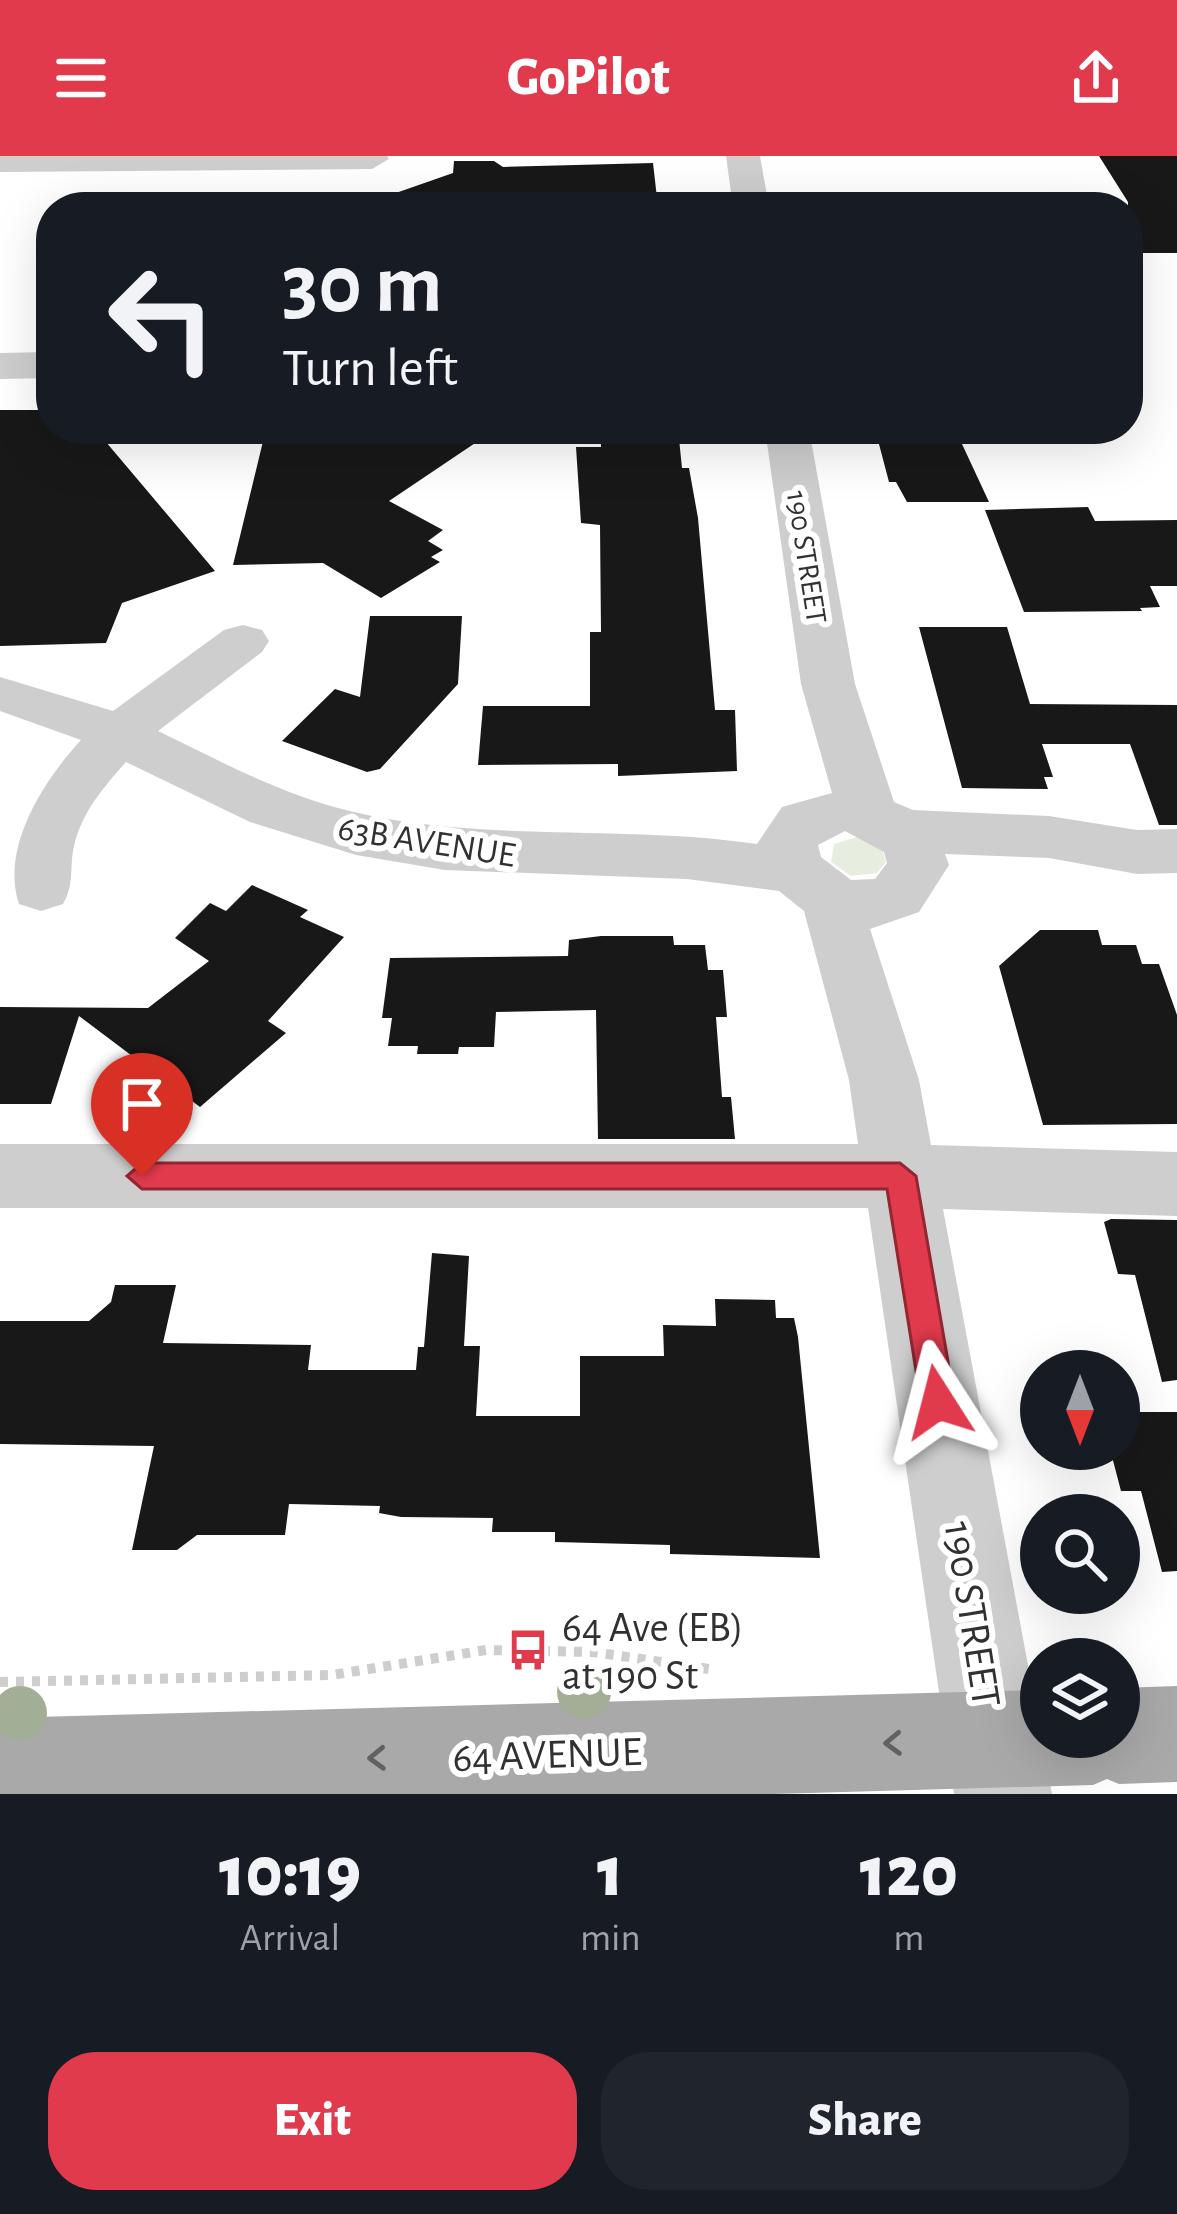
<!DOCTYPE html>
<style>
:root{--surface:#171b24;--page:#20242c;--text:#f1f3f6;--muted:#9ea1a6;--accent:#e13a4c}
body{margin:0;font-family:"Alegreya Sans",sans-serif;background:var(--page);color:var(--text);height:100vh;display:flex;flex-direction:column;font-size:45px;white-space:nowrap}
*{box-sizing:border-box;margin:0}
p{font-size:39px;color:var(--muted)}
.icon{flex:none;width:66px;height:66px;fill:none;stroke:currentColor;stroke-width:2;stroke-linecap:round;stroke-linejoin:round}
.map{position:relative;height:1638px;overflow:hidden}
.details{display:flex;flex-direction:column;background:var(--surface);flex:1}
.details>*{flex:none}
.guide{position:absolute;left:36px;top:36px;width:1107px;height:252px;border-radius:48px;box-shadow:0 12px 48px #0002;background:#171b24;color:var(--text);overflow:hidden}
.needle{width:78px;rotate:180deg}
.tools{position:absolute;left:1020px;top:1194px;display:grid;gap:24px}
.tools a{display:grid;place-items:center;width:120px;height:120px;border-radius:50%;background:var(--surface);box-shadow:0 12px 48px #0002;font-size:60px}
.pin{position:absolute;display:grid;place-items:center;width:102px;height:102px;color:#fff;margin:-123px -51px;border-radius:50% 50% 50% 0;rotate:-45deg;box-shadow:0 0 12px #0007}
.pin .icon{rotate:45deg}
.me{position:absolute;width:132px;margin:-66px;rotate:351deg;stroke-linejoin:round;filter:drop-shadow(0 0 9px #0008)}
.turn{display:flex;align-items:center;gap:42px;height:252px;padding:0 48px;font-size:54px}
.turn .icon{width:156px;height:156px;stroke-width:2.5}
.turn b{display:block;font-size:84px;line-height:102px}
.eta{display:flex;justify-content:space-evenly;align-items:center;height:204px;text-align:center}
.eta b{font-size:72px;font-weight:800;line-height:84px}
.cta{display:flex;gap:24px;margin-top:auto;padding:24px 48px}
.cta a{flex:1;height:138px;border-radius:48px;background:var(--accent);color:#fff;font-size:48px;font-weight:800;line-height:138px;text-align:center}
.cta a+a{background:var(--page);color:var(--text)}
header{display:flex;justify-content:space-between;align-items:center;height:156px;padding:0 48px;background:var(--accent);color:#fff;font-size:54px;font-weight:800}
.map>svg:first-child{display:block}
.green{fill:#e7eddf}
.building{fill:#181818}
.lines{fill:none;stroke-linecap:round;stroke-linejoin:round}
.path{stroke:#cecece;stroke-width:10;stroke-dasharray:8 8;stroke-linecap:butt}
.minor{fill:#cecece;fill-rule:evenodd}
.major{fill:#a9a9a9;fill-rule:evenodd}
.tree{fill:#a2ae95}
.oneway{stroke:#616161}
.route{fill:#e13a4c;stroke:#922631;stroke-width:3}
.labels{text-anchor:middle;stroke-width:12;stroke-linejoin:round;paint-order:stroke}
.far-street-label{font-size:30px;fill:#313131;stroke:#fff}
.street-label{font-size:36px;fill:#313131;stroke:#fff}
.near-street-label{font-size:42px;fill:#313131;stroke:#fff}
.near-poi-label{font-size:42px;fill:#313131;stroke:#fff;text-anchor:start}
</style>
<header><svg class="icon" aria-label="menu" viewBox="0 0 24 24"><path d="M4 6h16M4 12h16M4 18h16"/></svg>GoPilot<svg class="icon" aria-label="share" viewBox="0 0 24 24"><path d="M12 15V3M7 8l5-5 5 5M5 13v7h14v-7"/></svg></header>
<div class="map">
<svg width="1177" height="1638" viewBox="0 0 1177 1638">
<rect width="100%" height="100%" fill="#fff"/>
<!-- green -->
<polygon class="green" points="857,681 882,692 886,706 877,717 851,720 831,706 834,688"/>
<!-- building -->
<g class="building">
<polygon points="1099,0 1177,0 1177,97 1128,97 1128,46"/>
<polygon points="454,5 494,5 503,11 653,7 658,51 374,51 373,45 453,17"/>
<polygon points="0,254 51,254 51,273 95,273 215,415 122,447 106,487 0,490"/>
<polygon points="266,273 392,274 496,273 389,345 443,374 428,385 443,394 431,401 440,406 381,442 323,407 233,409"/>
<polygon points="600,273 678,273 682,312 689,312 698,362 715,554 735,554 737,615 618,620 618,608 478,609 483,550 590,550 590,476 601,476 600,369 581,367 576,291 601,291"/>
<polygon points="875,273 955,273 989,346 907,346 896,326 889,326"/>
<polygon points="1088,351 1095,365 1177,364 1177,430 1150,430 1160,451 1140,452 1142,455 1024,456 985,354"/>
<polygon points="370,460 462,460 458,528 380,613 367,616 282,585 335,533 360,541"/>
<polygon points="919,471 1007,471 1030,548 1177,549 1177,669 1159,669 1130,588 1042,588 1053,621 1044,621 1048,633 962,632"/>
<polygon points="252,729 308,754 300,761 344,781 268,865 286,877 200,951 79,860 51,948 0,948 0,851 148,852 209,805 175,782 210,747 226,755"/>
<polygon points="1040,774 1098,774 1102,789 1136,789 1142,808 1159,808 1177,859 1177,968 1043,969 999,810"/>
<polygon points="601,780 673,780 674,789 705,789 708,814 723,814 727,861 716,861 722,941 731,941 735,983 598,983 596,854 496,856 494,891 459,891 458,898 417,898 418,890 388,890 392,862 382,862 390,802 568,800 569,784"/>
<polygon points="1111,1063 1177,1064 1177,1224 1162,1226 1135,1119 1118,1118 1104,1066"/>
<polygon points="432,1097 469,1100 464,1190 480,1190 476,1260 580,1260 580,1200 664,1200 663,1169 716,1170 715,1143 775,1144 776,1162 794,1162 798,1181 820,1402 670,1398 670,1389 555,1386 555,1376 492,1376 493,1362 401,1361 379,1357 380,1350 289,1348 285,1379 197,1379 177,1394 132,1394 154,1290 0,1288 0,1165 89,1165 111,1146 115,1129 176,1129 163,1187 311,1189 308,1214 416,1214 418,1191 424,1191"/>
<polygon points="1119,1256 1177,1256 1177,1415 1162,1416 1141,1335 1121,1335 1110,1293 1119,1293"/>
</g>
<g class="lines">
<!-- path -->
<polyline class="path" points="0,1526 332,1519 486,1494 593,1496 709,1513"/>
<!-- minor -->
<g class="minor">
<polygon points="0,0 387,0 389,3 372,13 0,16"/>
<polygon points="726,0 760,0 769,51 733,51"/>
<polygon points="51,196 51,222 0,223 0,197"/>
<path d="M765,273H809L855,528L894,646L913,654L1049,660L1137,674L1177,673V717L1137,718L1049,702L945,698L949,709L919,756L870,773L919,924L931,989L1177,996V1060L943,1053L1052,1638H954L868,1052H0V988H858L849,924L804,755L779,735L687,723L445,714L356,699L250,666L126,606C103,632 82,656 74,690C69,712 75,728 63,748L41,755L19,748C0,692 44,624 81,584L0,555V521L113,555L224,474L243,469L262,474L269,485L262,496L158,575C222,606 284,640 354,656C486,687 623,668 757,688L782,651L832,637L801,528ZM845,675L884,696L887,707L875,723L851,724L821,701L818,689Z"/>
</g>
<!-- major -->
<polygon class="major" points="1177,1530 1177,1626 1119,1628 1107,1623 1093,1629 774,1638 0,1638 0,1562 1041,1534 1041,1581 1119,1581 1119,1532"/>
</g>
<!-- trees -->
<g class="tree">
<circle cx="584" cy="1536" r="27"/>
<circle cx="20" cy="1557" r="27"/>
</g>
<!-- one-way arrows -->
<defs><path id="oneway-chevron" d="M-2-3.5L2.5 0L-2 3.5" fill="none" stroke-width="1.6" stroke-linecap="round" stroke-linejoin="round" transform="scale(3)"/></defs>
<g class="oneway">
<use href="#oneway-chevron" transform="translate(893 1587) rotate(178)"/>
<use href="#oneway-chevron" transform="translate(377 1602) rotate(178)"/>
</g>
<!-- route -->
<polygon class="route" points="142,1007 900,1007 916,1020 955,1246 950,1258 938,1263 926,1258 921,1246 887,1033 142,1033 127,1020"/>
<!-- icons -->
<defs>
<g id="bus-bare" transform="scale(3.24)"><path d="M-5-6H5V4H4V6H2V4H-2V6H-4V4H-5ZM-3.5-4V0h7V-4ZM-3.5 1.2v1.5H-2V1.2ZM2 1.2v1.5H3.5V1.2Z" fill="#e13a4c" stroke="#fff" stroke-width="2.5" paint-order="stroke"/></g>
</defs>
<g fill-rule="evenodd">
<use href="#bus-bare" x="528" y="1494"/>
</g>
<g class="labels">
<!-- far-street labels -->
<g class="far-street-label">
<text transform="translate(807 401) rotate(81)" y="10">190 STREET</text>
</g>
<!-- street labels -->
<g class="street-label">
<text transform="translate(427 684) rotate(9)" y="13">63B AVENUE</text>
</g>
<!-- near-street labels -->
<g class="near-street-label">
<text transform="translate(974 1458) rotate(81)" y="15">190 STREET</text>
<text transform="translate(547 1597) rotate(-2)" y="15">64 AVENUE</text>
</g>
<!-- near-poi labels -->
<g class="near-poi-label">
<text x="562" y="1485">64 Ave (EB)<tspan x="562" dy="48">at 190 St</tspan></text>
</g>
</g>
</svg>
<div class="tools">
<a><svg class="needle" viewBox="-14 -14 28 28"><path d="M0-13l5 13h-10z" fill="#e53935"/><path d="M0 13l5-13h-10z" fill="#9ea1a6"/></svg></a>
<a><svg class="icon" aria-label="search" viewBox="0 0 24 24"><circle cx="10" cy="10" r="6"/><path d="M15 15l6 6"/></svg></a>
<a><svg class="icon" aria-label="layers" viewBox="0 0 24 24"><path d="M12 4l9 5-9 5-9-5zM3 14l9 5 9-5"/></svg></a>
</div>
<div class="pin" style="left:142px;top:1020px;background:#d93025"><svg class="icon" aria-label="arrive" viewBox="0 0 24 24"><path d="M6 21V4h12l-3 4 3 4H6"/></svg></div>
<svg class="me" style="left:938px;top:1246px" viewBox="-20 -20 40 40"><path d="M0-17L14 15 0 8-14 15z" fill="#e13a4c" stroke="#fff" stroke-width="4"/></svg>
<div class="guide">
<div class="turn"><svg class="icon" aria-label="left" viewBox="0 0 24 24"><path d="M17 20v-9H6M10 6l-5 5 5 5"/></svg><div><b>30 m</b>Turn left</div></div>
</div>
</div>
<section class="details">
<div class="eta">
<div><b>10:19</b><p>Arrival</p></div>
<div><b>1</b><p>min</p></div>
<div><b>120</b><p>m</p></div>
</div>
<div class="cta"><a>Exit</a><a>Share</a></div>
</section>
